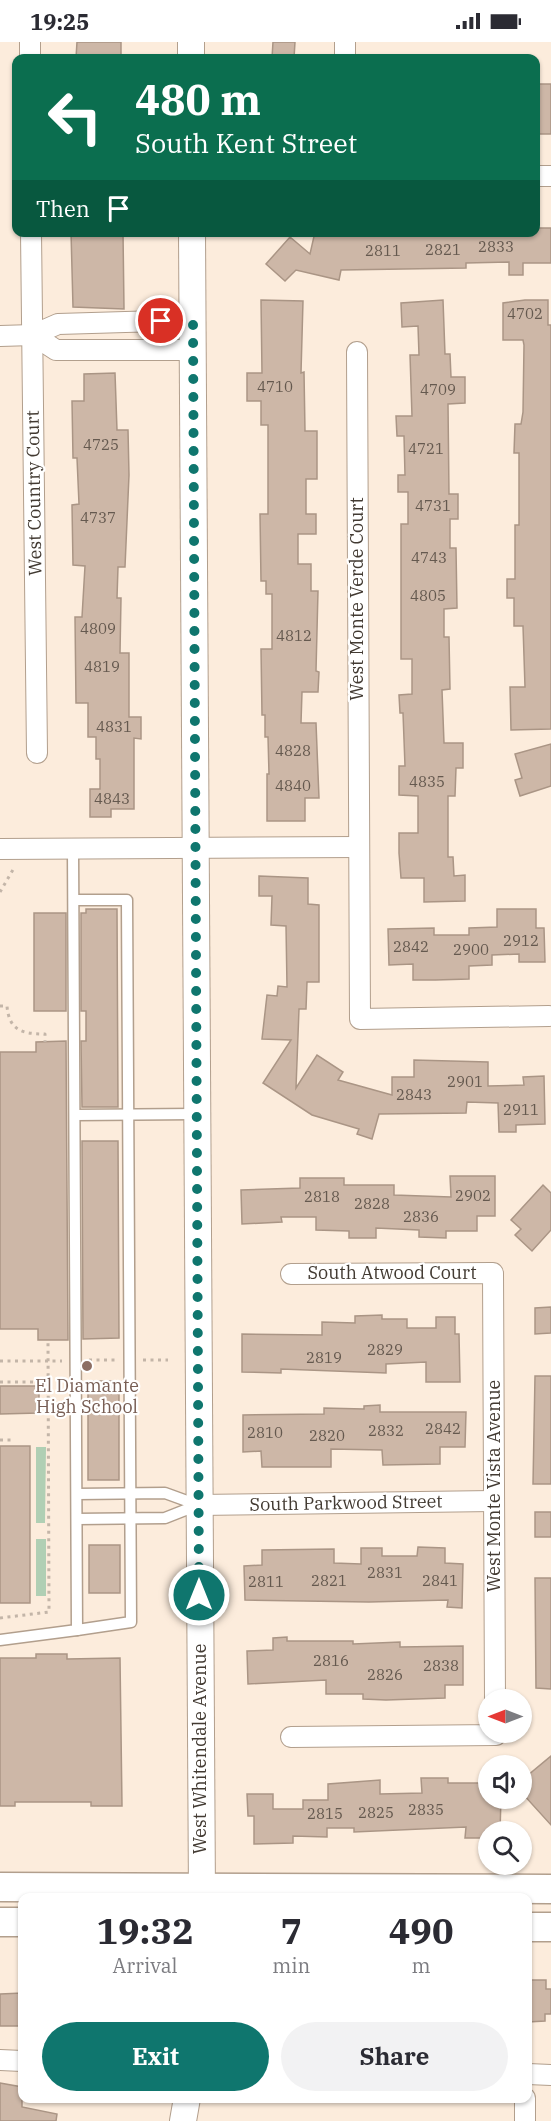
<!DOCTYPE html>
<style>
:root{--surface:#fff;--page:#f2f2f3;--text:#2b2b33;--muted:#7c7c81;--accent:#0f766e}
body{margin:0;font-family:"IBM Plex Serif",serif;background:var(--page);color:var(--text);height:100vh;display:flex;flex-direction:column;font-size:22px;white-space:nowrap}
*{box-sizing:border-box;margin:0}
p{font-size:20px;color:var(--muted)}
.icon{flex:none;width:33px;height:33px;fill:none;stroke:currentColor;stroke-width:2;stroke-linecap:round;stroke-linejoin:round}
.map{position:relative;flex:1;overflow:hidden}
.details{position:absolute;left:18px;top:1851px;width:514px;height:210px;display:flex;flex-direction:column;background:var(--surface);border-radius:12px;box-shadow:0 2px 4px #0004}
.details>*{flex:none}
.hud{position:absolute;left:12px;top:12px;width:528px;height:183px;border-radius:12px;box-shadow:0 2px 4px #0004;background:#0b6e4f;color:#fff;overflow:hidden}
.needle{width:39px;rotate:270deg}
.controls{position:absolute;left:478px;top:1647px;display:grid;gap:12px}
.controls a{display:grid;place-items:center;width:54px;height:54px;border-radius:50%;background:var(--surface);box-shadow:0 2px 4px #0004;font-size:30px}
.pin{position:absolute;display:grid;place-items:center;width:51px;height:51px;color:#fff;margin:-26px;border:3px solid #fff;border-radius:50%;box-shadow:0 2px 6px #0007}
.me{position:absolute;width:66px;margin:-33px;rotate:0deg;stroke-linejoin:round;filter:drop-shadow(0 0 4px #0008)}
.turn{display:flex;align-items:center;gap:21px;height:126px;padding:0 24px;font-size:27px}
.turn .icon{width:78px;height:78px;stroke-width:2.5}
.turn b{display:block;font-size:42px;line-height:51px}
.then{display:flex;align-items:center;height:57px;padding:0 24px;background:#0003;gap:12px;font-size:22px}
.eta{display:flex;justify-content:space-evenly;align-items:center;height:102px;text-align:center}
.eta b{font-size:36px;font-weight:700;line-height:42px}
.primary-button{display:flex;gap:12px;margin-top:auto;padding:12px 24px}
.primary-button a{flex:1;height:69px;border-radius:36px;background:var(--accent);color:#fff;font-size:24px;font-weight:700;line-height:69px;text-align:center}
.primary-button a+a{background:var(--page);color:var(--text)}
.status{display:flex;justify-content:space-between;align-items:center;height:42px;padding:0 30px;background:var(--surface);direction:ltr}
.status svg{height:16px;fill:currentColor}
.map>svg:first-child{display:block}
.green{fill:#b0cfb4}
.building{fill:#cdb7a7;stroke:#aa9585;stroke-width:1.5}
.lines{fill:none;stroke-linecap:round;stroke-linejoin:round}
.service-casing{stroke:#b29f8d;stroke-width:13}
.minor-casing{stroke:#b29f8d;stroke-width:22}
.tertiary-casing{stroke:#b29f8d;stroke-width:28}
.secondary-casing{stroke:#b29f8d;stroke-width:31}
.path{stroke:#c3b5a8;stroke-width:3;stroke-dasharray:3 4.5;stroke-linecap:butt}
.service{stroke:#fff;stroke-width:10}
.minor{stroke:#fff;stroke-width:20}
.tertiary{stroke:#fff;stroke-width:26}
.secondary{stroke:#fff;stroke-width:28}
.route{stroke:#0f766e;stroke-width:10;stroke-dasharray:0 18}
.education-dot{fill:#8d6e63;stroke:#fff;stroke-width:2}
.labels{text-anchor:middle;stroke-width:4.5;stroke-linejoin:round;paint-order:stroke}
.number-label{font-size:15px;fill:#65594f}
.street-label{font-size:18px;fill:#423a32;stroke:#fff}
.education-label{font-size:18px;fill:#785e54;stroke:#fff}
</style>
<div class="status"><b>19:25</b><svg viewBox="0 0 49 12"><path d="M0 12V9h3v3zM5 12V6h3v6zM10 12V3h3v9zM15 12V0h3v12zM26 1h20v11H26zM47 4h2v5h-2z"/></svg></div>
<div class="map">
<svg width="551" height="2079" viewBox="0 0 551 2079">
<rect width="100%" height="100%" fill="#fcecdc"/>
<!-- green -->
<g class="green">
<polygon points="36,1405 46,1405 45,1481 36,1481"/>
<rect x="36" y="1497" width="10" height="57"/>
</g>
<!-- building -->
<g class="building">
<polygon points="77,0 121,0 121,16 76,16"/>
<polygon points="273,0 295,0 294,16 272,16"/>
<rect x="536" y="42" width="15" height="50"/>
<polygon points="536,186 551,186 551,221 523,221 523,233 509,233 509,220 466,221 466,226 341,228 339,238 296,228 285,239 266,222 290,195 310,212 315,190 536,190"/>
<polygon points="71,190 123,190 124,267 73,265"/>
<polygon points="261,258 303,259 301,331 304,330 305,389 317,389 317,437 306,437 306,472 316,472 316,492 298,492 298,522 311,522 311,549 318,549 316,629 319,630 318,650 302,650 301,681 316,681 319,756 305,756 305,779 267,779 267,732 269,732 268,695 265,695 265,673 262,673 261,607 272,607 272,552 266,552 266,539 261,539 260,472 268,472 268,383 261,383 261,359 247,359 247,331 262,331"/>
<polygon points="443,258 445,312 450,312 451,335 465,335 465,361 448,362 449,452 458,452 458,477 450,477 450,506 456,506 457,566 444,567 444,595 449,595 450,647 442,648 444,701 463,701 463,726 456,726 455,754 448,754 448,815 453,815 454,834 465,833 465,859 424,860 424,836 401,836 399,811 399,791 418,791 418,754 399,753 399,724 405,724 403,671 400,671 399,653 412,652 412,617 401,617 401,482 408,482 408,450 398,450 398,433 405,433 404,394 397,394 396,374 412,374 410,313 419,313 418,284 402,285 401,261"/>
<polygon points="525,258 548,258 548,283 551,283 551,687 511,688 510,645 525,645 523,584 514,584 514,556 507,556 507,537 515,537 515,483 519,483 519,411 514,411 515,382 521,382 523,370 524,303 523,298 503,298 503,261"/>
<polygon points="115,331 117,388 128,388 129,433 125,525 118,525 117,556 121,556 120,611 129,611 129,675 141,675 141,697 134,696 134,767 111,767 111,775 90,775 90,747 100,747 100,717 96,717 96,695 88,695 88,661 76,661 75,575 82,575 85,524 73,523 72,463 79,462 77,416 73,416 72,359 84,359 84,332"/>
<polygon points="551,702 551,744 520,754 515,738 522,736 515,712"/>
<polygon points="259,834 308,836 308,862 319,863 319,940 307,940 306,967 299,967 296,1046 317,1013 343,1030 338,1038 392,1053 392,1035 414,1035 414,1018 488,1020 488,1044 524,1043 523,1035 544,1034 545,1082 516,1083 516,1090 499,1090 498,1061 467,1060 466,1071 379,1072 372,1097 357,1092 359,1087 312,1073 263,1041 291,998 262,997 267,953 277,954 278,944 287,945 286,884 271,883 272,854 259,854"/>
<polygon points="86,867 117,867 118,1065 82,1065 81,999 86,999 86,969 81,969 81,871 86,871"/>
<polygon points="497,867 536,867 536,886 544,886 545,920 519,920 519,912 492,913 492,923 469,924 469,937 435,938 413,938 413,922 389,923 388,887 434,886 434,893 469,893 469,886 497,885"/>
<rect x="34" y="871" width="32" height="98"/>
<polygon points="66,999 68,1298 38,1298 38,1287 0,1287 0,1010 36,1010 36,1000"/>
<polygon points="82,1099 118,1099 119,1296 83,1297"/>
<polygon points="450,1134 495,1134 495,1174 477,1174 477,1189 446,1189 446,1196 419,1195 419,1188 376,1186 376,1196 349,1196 349,1189 316,1188 316,1175 281,1175 282,1180 242,1182 241,1148 300,1146 300,1136 344,1136 344,1143 394,1143 394,1153 451,1155"/>
<polygon points="543,1143 551,1151 551,1188 532,1209 515,1193 521,1187 511,1178"/>
<polygon points="551,1265 551,1291 535,1292 535,1266"/>
<polygon points="382,1273 382,1277 407,1277 407,1286 436,1286 436,1275 455,1275 455,1292 459,1292 460,1340 426,1340 426,1320 386,1322 386,1331 281,1327 281,1331 242,1330 242,1292 322,1293 322,1280 355,1281 355,1274"/>
<polygon points="535,1334 551,1334 551,1442 533,1442"/>
<rect x="88" y="1339" width="31" height="99"/>
<polygon points="0,1344 39,1344 39,1371 0,1372"/>
<polygon points="380,1363 380,1370 466,1370 465,1405 440,1405 440,1422 383,1423 382,1408 331,1407 331,1425 262,1425 261,1409 243,1410 243,1373 324,1372 324,1366 364,1367 364,1364"/>
<rect x="0" y="1404" width="30" height="157"/>
<rect x="535" y="1470" width="16" height="25"/>
<rect x="89" y="1503" width="31" height="48"/>
<polygon points="418,1505 445,1506 445,1521 463,1522 462,1566 447,1565 448,1558 369,1560 245,1558 244,1524 262,1523 262,1508 334,1507 334,1521 361,1522 361,1506 382,1506 382,1514 417,1514"/>
<polygon points="535,1536 551,1536 551,1647 536,1646"/>
<polygon points="287,1595 287,1599 353,1599 353,1602 400,1600 400,1605 463,1604 463,1643 445,1643 445,1656 386,1658 363,1657 363,1652 326,1652 326,1638 248,1642 247,1609 273,1608 273,1596"/>
<polygon points="36,1612 67,1612 67,1617 120,1616 122,1764 91,1764 91,1760 15,1760 15,1764 0,1764 0,1616 36,1616"/>
<polygon points="551,1714 551,1783 522,1751 522,1738"/>
<polygon points="421,1736 448,1736 448,1741 485,1741 484,1752 489,1752 489,1756 501,1756 500,1789 485,1789 485,1796 465,1796 466,1785 354,1790 354,1786 327,1786 327,1795 293,1794 293,1801 254,1802 254,1774 248,1774 247,1752 273,1752 273,1767 303,1767 303,1758 328,1758 328,1742 380,1738 380,1752 422,1751"/>
<polygon points="528,1938 546,1938 546,1947 551,1947 551,1972 545,1972 545,1979 528,1980"/>
<polygon points="22,1951 22,1984 0,1984 0,1952"/>
<polygon points="0,2041 22,2045 22,2065 57,2072 56,2079 0,2079"/>
</g>
<g class="lines">
<!-- service casing -->
<g class="service-casing">
<g id="service">
<polyline points="74,858 127,858 131,1580 77,1588"/>
<polyline points="75,1073 196,1072"/>
<polyline points="77,1452 165,1451 198,1463"/>
<polyline points="77,1477 165,1476 198,1463"/>
<polyline points="0,1598 77,1588 73,807"/>
</g>
</g>
<!-- minor casing -->
<g class="minor-casing">
<g id="minor">
<polyline points="30,0 30,16"/>
<polyline points="345,0 345,16"/>
<polyline points="536,134 551,134"/>
<polyline points="31,190 37,711"/>
<polyline points="33,293 56,308 193,308"/>
<polyline points="0,294 33,293 58,282 193,278"/>
<polyline points="357,310 360,977 549,974"/>
<polyline points="0,807 358,805"/>
<polyline points="291,1232 493,1231 495,1658"/>
<polyline points="198,1463 493,1459"/>
<polyline points="291,1695 496,1693 496,1690"/>
<polyline points="0,2018 22,2019"/>
<polyline points="528,2032 551,2033"/>
<polyline points="525,2056 525,2079"/>
</g>
</g>
<!-- tertiary casing -->
<g class="tertiary-casing">
<g id="tertiary">
<polyline points="191,0 191,16"/>
<polyline points="192,190 202,1856"/>
<polyline points="183,2079 187,2056"/>
</g>
</g>
<!-- secondary casing -->
<g class="secondary-casing">
<g id="secondary">
<polyline points="0,1845 551,1847"/>
<polyline points="0,1880 22,1880"/>
<polyline points="528,1885 551,1885"/>
</g>
</g>
<!-- path -->
<g class="path">
<polyline points="0,850 14,826"/>
<path d="M0,964H7C9,989 23,992 45,992V1000"/>
<polyline points="89,1318 116,1318"/>
<polyline points="143,1318 168,1318"/>
<polyline points="0,1319 62,1319"/>
<polyline points="0,1340 49,1340"/>
<polyline points="0,1398 11,1398"/>
<polyline points="0,1576 49,1570 48,1300"/>
</g>
<!-- service -->
<use href="#service" class="service"/>
<!-- minor -->
<use href="#minor" class="minor"/>
<!-- tertiary -->
<use href="#tertiary" class="tertiary"/>
<!-- secondary -->
<use href="#secondary" class="secondary"/>
</g>
<g class="lines">
<!-- route -->
<polyline class="route" points="161,279 193,279 199,1553"/>
</g>
<!-- markers -->
<circle class="education-dot" cx="87" cy="1324" r="6"/>
<g class="labels">
<!-- number labels -->
<g class="number-label">
<text x="496" y="210">2833</text>
<text x="443" y="213">2821</text>
<text x="383" y="214">2811</text>
<text x="525" y="277">4702</text>
<text x="275" y="350">4710</text>
<text x="438" y="353">4709</text>
<text x="101" y="408">4725</text>
<text x="426" y="412">4721</text>
<text x="433" y="469">4731</text>
<text x="98" y="481">4737</text>
<text x="429" y="521">4743</text>
<text x="428" y="559">4805</text>
<text x="98" y="592">4809</text>
<text x="294" y="599">4812</text>
<text x="102" y="630">4819</text>
<text x="114" y="690">4831</text>
<text x="293" y="714">4828</text>
<text x="427" y="745">4835</text>
<text x="293" y="749">4840</text>
<text x="112" y="762">4843</text>
<text x="521" y="904">2912</text>
<text x="411" y="910">2842</text>
<text x="471" y="913">2900</text>
<text x="465" y="1045">2901</text>
<text x="414" y="1058">2843</text>
<text x="521" y="1073">2911</text>
<text x="473" y="1159">2902</text>
<text x="322" y="1160">2818</text>
<text x="372" y="1167">2828</text>
<text x="421" y="1180">2836</text>
<text x="385" y="1313">2829</text>
<text x="324" y="1321">2819</text>
<text x="443" y="1392">2842</text>
<text x="386" y="1394">2832</text>
<text x="265" y="1396">2810</text>
<text x="327" y="1399">2820</text>
<text x="385" y="1536">2831</text>
<text x="329" y="1544">2821</text>
<text x="440" y="1544">2841</text>
<text x="266" y="1545">2811</text>
<text x="331" y="1624">2816</text>
<text x="441" y="1629">2838</text>
<text x="385" y="1638">2826</text>
<text x="426" y="1773">2835</text>
<text x="376" y="1776">2825</text>
<text x="325" y="1777">2815</text>
</g>
<!-- street labels -->
<g class="street-label">
<text transform="translate(34 451) rotate(-91)" y="6">West Country Court</text>
<text transform="translate(357 557) rotate(-90)" y="6">West Monte Verde Court</text>
<text x="392" y="1237">South Atwood Court</text>
<text transform="translate(494 1444) rotate(-90)" y="6">West Monte Vista Avenue</text>
<text transform="translate(346 1461) rotate(-1)" y="6">South Parkwood Street</text>
<text transform="translate(200 1707) rotate(-90)" y="6">West Whitendale Avenue</text>
</g>
<!-- education labels -->
<g class="education-label">
<text x="87" y="1350">El Diamante<tspan x="87" dy="21">High School</tspan></text>
</g>
</g>
</svg>
<div class="controls">
<a><svg class="needle" viewBox="-14 -14 28 28"><path d="M0-13l5 13h-10z" fill="#e53935"/><path d="M0 13l5-13h-10z" fill="#7c7c81"/></svg></a>
<a><svg class="icon" aria-label="sound" viewBox="0 0 24 24"><path d="M4 9h4l5-4v14l-5-4H4zM17 9q2 3 0 6"/></svg></a>
<a><svg class="icon" aria-label="search" viewBox="0 0 24 24"><circle cx="10" cy="10" r="6"/><path d="M15 15l6 6"/></svg></a>
</div>
<div class="pin" style="left:161px;top:279px;background:#d93025"><svg class="icon" aria-label="arrive" viewBox="0 0 24 24"><path d="M6 21V4h12l-3 4 3 4H6"/></svg></div>
<svg class="me" style="left:199px;top:1553px" viewBox="-20 -20 40 40"><circle r="17" fill="#0f766e" stroke="#fff" stroke-width="3"/><path d="M0-11L8 9 0 5-8 9z" fill="#fff"/></svg>
<div class="hud">
<div class="turn"><svg class="icon" aria-label="left" viewBox="0 0 24 24"><path d="M17 20v-9H6M10 6l-5 5 5 5"/></svg><div><b>480 m</b>South Kent Street</div></div>
<div class="then">Then<svg class="icon" aria-label="arrive" viewBox="0 0 24 24"><path d="M6 21V4h12l-3 4 3 4H6"/></svg></div>
</div>
<section class="details">
<div class="eta">
<div><b>19:32</b><p>Arrival</p></div>
<div><b>7</b><p>min</p></div>
<div><b>490</b><p>m</p></div>
</div>
<div class="primary-button"><a>Exit</a><a>Share</a></div>
</section>
</div>
